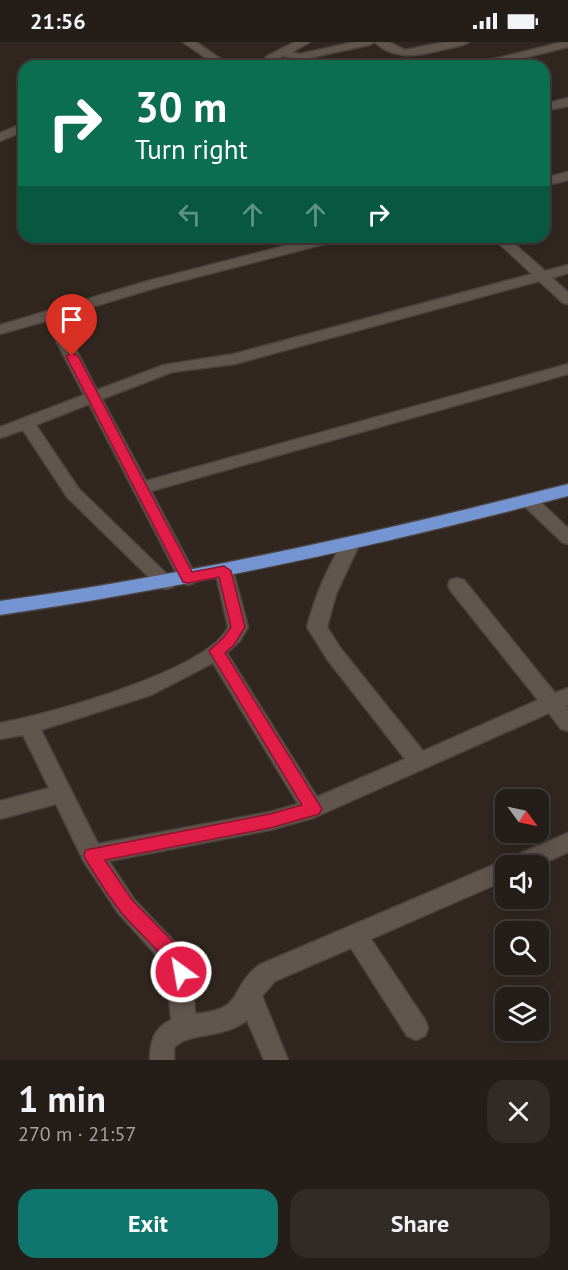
<!DOCTYPE html>
<meta charset="utf-8">
<style>
:root{--surface:#251d18;--page:#312a25;--text:#f1f3f6;--muted:#a3a2a2;--line:#423b37;--accent:#0f766e}
body{margin:0;font-family:"PT Sans",sans-serif;background:var(--page);color:var(--text);height:100vh;display:flex;flex-direction:column;font-size:22px;white-space:nowrap}
*{box-sizing:border-box;margin:0}
p{font-size:20px;color:var(--muted)}
.icon{flex:none;width:33px;height:33px;fill:none;stroke:currentColor;stroke-width:2;stroke-linecap:round;stroke-linejoin:round}
.map{position:relative;height:1018px;overflow:hidden}
.details{display:flex;flex-direction:column;background:var(--surface);flex:1}
.details>*{flex:none}
.hud{position:absolute;left:18px;top:18px;width:532px;height:183px;border-radius:18px;box-shadow:0 3px 15px #0003,0 0 0 2px var(--line);background:#0b6e4f;color:#fff;overflow:hidden}
.needle{width:39px;rotate:123deg}
.buttons{position:absolute;left:495px;top:747px;display:grid;gap:12px}
.buttons a{display:grid;place-items:center;width:54px;height:54px;border-radius:12px;background:var(--surface);box-shadow:0 3px 15px #0003,0 0 0 2px var(--line);font-size:30px}
.pin{position:absolute;display:grid;place-items:center;width:51px;height:51px;color:#fff;margin:-62px -26px;border-radius:50% 50% 50% 0;rotate:-45deg;box-shadow:0 0 6px #0007}
.pin .icon{rotate:45deg}
.me{position:absolute;width:66px;margin:-33px;rotate:328deg;stroke-linejoin:round;filter:drop-shadow(0 0 4px #0008)}
.turn{display:flex;align-items:center;gap:21px;height:126px;padding:0 18px;font-size:27px}
.turn .icon{width:78px;height:78px;stroke-width:2.5}
.turn b{display:block;font-size:42px;line-height:51px}
.lanes{display:flex;align-items:center;height:57px;padding:0 18px;background:#0003;justify-content:center;gap:30px;direction:ltr}
.lanes .off{opacity:.35}
.round{display:grid;place-items:center;flex:none;width:63px;height:63px;border-radius:18px;background:var(--page)}
.headline{display:flex;align-items:center;justify-content:space-between;height:102px;padding:0 18px}
h1{font-size:36px;font-weight:700;line-height:45px}
.action{display:flex;gap:12px;margin-top:auto;padding:12px 18px}
.action a{flex:1;height:69px;border-radius:18px;background:var(--accent);color:#fff;font-size:24px;font-weight:700;line-height:69px;text-align:center}
.action a+a{background:var(--page);color:var(--text)}
.status{display:flex;justify-content:space-between;align-items:center;height:42px;padding:0 30px;background:var(--surface);direction:ltr}
.status svg{height:16px;fill:currentColor}
.map>svg:first-child{display:block}
.lines{fill:none;stroke-linecap:round;stroke-linejoin:round}
.minor-casing{stroke:#4b423d;stroke-width:3}
.highway-casing{stroke:#4b423d;stroke-width:3}
.minor{fill:#61564e;fill-rule:evenodd}
.highway{fill:#7494d2;fill-rule:evenodd}
.route{fill:#e11d48;stroke:#92132f;stroke-width:1.5}
</style>
<div class="status"><b>21:56</b><svg viewBox="0 0 49 12"><path d="M0 12V9h3v3zM5 12V6h3v6zM10 12V3h3v9zM15 12V0h3v12zM26 1h20v11H26zM47 4h2v5h-2z"/></svg></div>
<div class="map">
<svg width="568" height="1018" viewBox="0 0 568 1018">
<rect width="100%" height="100%" fill="#312720"/>
<g class="lines">
<!-- minor casing -->
<g class="minor-casing">
<g id="minor">
<polygon points="183,0 196,0 231,24 217,24"/>
<polygon points="295,0 310,0 292,10 300,12 354,0 375,0 369,3 300,18 283,14 275,18 276,24 264,24 263,19 267,14"/>
<path d="M375,0H389L405,8L445,0H469L463,3C434,9 399,24 375,0Z"/>
<polygon points="563,0 568,0 568,5 491,24 471,24 473,22"/>
<polygon points="568,56 568,64 544,69 544,62"/>
<polygon points="24,81 24,89 0,99 0,91"/>
<polygon points="568,130 568,138 544,144 544,136"/>
<polygon points="319,195 342,195 340,198 158,245 59,275 97,348 164,323 234,312 532,232 492,195 507,195 545,229 568,223 568,231 552,236 568,250 568,262 563,261 539,239 235,322 172,330 102,357 146,439 568,322 568,332 151,449 197,536 194,541 188,543 182,541 179,536 89,362 36,383 79,447 175,540 173,545 166,547 159,545 67,455 23,388 0,396 0,385 84,353 46,279 0,292 0,283 148,239"/>
<polygon points="528,452 534,454 568,486 568,502 562,500 522,462 519,458 522,454"/>
<path d="M351,495L357,497L360,501L336,552L327,585L341,607L423,709L538,658L450,548L448,543L450,538L457,536L464,538L555,651L568,646V663L566,664L568,666V689L561,687L549,671L313,776L270,788L109,819L134,857L187,913L191,921L195,972C247,967 227,948 259,923L568,791V810L538,824H506V838L371,897L425,978L428,986L425,994L416,998L407,994L351,906L275,939L262,954L288,1018H264L247,978C224,997 186,990 174,1006V1018H150C150,1000 154,986 171,978L167,925L118,871L84,820L56,762L0,777V759L49,746L23,693L0,697V681C47,673 209,628 228,585L215,529L218,524L224,522L230,524L233,529L248,585L240,599L227,611L317,755L405,717L327,617L307,585C315,554 328,524 345,497ZM213,621L298,762L270,770L98,802L41,688L151,653Z"/>
</g>
</g>
<!-- highway casing -->
<g class="highway-casing">
<path id="highway" d="M568,442V454C380,503 192,545 0,573V559C192,532 380,490 568,442Z"/>
</g>
<!-- minor -->
<use href="#minor" class="minor"/>
<!-- highway -->
<use href="#highway" class="highway"/>
</g>
<!-- route -->
<path class="route" d="M72,311L78,314L192,530L224,524L231,529L245,585L234,603L225,611L322,767L319,772L270,786L105,818L132,858L177,904L186,916L190,930L187,935L181,938L175,935C163,909 139,892 121,870C108,854 97,835 86,818L84,813L86,808L270,772L302,763L209,609L224,595L231,585L219,535L188,541L183,540L66,314Z"/>
</svg>
<div class="buttons">
<a><svg class="needle" viewBox="-14 -14 28 28"><path d="M0-13l5 13h-10z" fill="#e53935"/><path d="M0 13l5-13h-10z" fill="#a3a2a2"/></svg></a>
<a><svg class="icon" aria-label="sound" viewBox="0 0 24 24"><path d="M4 9h4l5-4v14l-5-4H4zM17 9q2 3 0 6"/></svg></a>
<a><svg class="icon" aria-label="search" viewBox="0 0 24 24"><circle cx="10" cy="10" r="6"/><path d="M15 15l6 6"/></svg></a>
<a><svg class="icon" aria-label="layers" viewBox="0 0 24 24"><path d="M12 4l9 5-9 5-9-5zM3 14l9 5 9-5"/></svg></a>
</div>
<div class="pin" style="left:72px;top:314px;background:#d93025"><svg class="icon" aria-label="arrive" viewBox="0 0 24 24"><path d="M6 21V4h12l-3 4 3 4H6"/></svg></div>
<svg class="me" style="left:181px;top:930px" viewBox="-20 -20 40 40"><circle r="17" fill="#e11d48" stroke="#fff" stroke-width="3"/><path d="M0-11L8 9 0 5-8 9z" fill="#fff"/></svg>
<div class="hud">
<div class="turn"><svg class="icon" aria-label="right" viewBox="0 0 24 24"><path d="M7 20v-9h11M14 6l5 5-5 5"/></svg><div><b>30 m</b>Turn right</div></div>
<div class="lanes"><svg class="icon off" aria-label="left" viewBox="0 0 24 24"><path d="M17 20v-9H6M10 6l-5 5 5 5"/></svg><svg class="icon off" aria-label="ahead" viewBox="0 0 24 24"><path d="M12 20V5M6 11l6-6 6 6"/></svg><svg class="icon off" aria-label="ahead" viewBox="0 0 24 24"><path d="M12 20V5M6 11l6-6 6 6"/></svg><svg class="icon" aria-label="right" viewBox="0 0 24 24"><path d="M7 20v-9h11M14 6l5 5-5 5"/></svg></div>
</div>
</div>
<section class="details">
<div class="headline"><div><h1>1 min</h1><p>270 m · 21:57</p></div><a class="round"><svg class="icon" aria-label="close" viewBox="0 0 24 24"><path d="M6 6l12 12M18 6L6 18"/></svg></a></div>
<div class="action"><a>Exit</a><a>Share</a></div>
</section>
